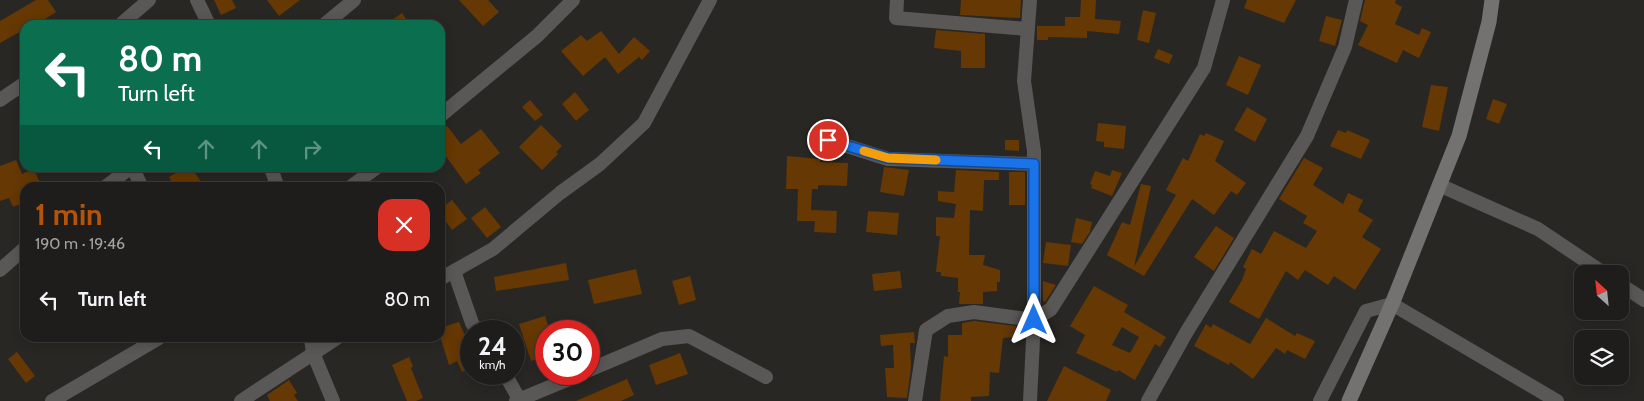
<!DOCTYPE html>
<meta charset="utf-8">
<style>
:root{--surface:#1f1d1b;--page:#272624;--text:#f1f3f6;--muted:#a1a2a3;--line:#3c3b3a;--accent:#b45309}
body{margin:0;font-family:Cabin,sans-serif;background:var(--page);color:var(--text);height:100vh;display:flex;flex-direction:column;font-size:19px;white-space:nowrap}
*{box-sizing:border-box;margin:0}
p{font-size:16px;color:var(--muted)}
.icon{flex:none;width:28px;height:28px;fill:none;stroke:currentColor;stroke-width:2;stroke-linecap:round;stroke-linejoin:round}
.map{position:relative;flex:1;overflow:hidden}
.drawer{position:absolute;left:20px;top:182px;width:425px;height:160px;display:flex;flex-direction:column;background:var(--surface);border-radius:15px;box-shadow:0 2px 12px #0003,0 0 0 1px var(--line)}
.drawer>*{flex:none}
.top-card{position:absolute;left:20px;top:20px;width:425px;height:152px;border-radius:15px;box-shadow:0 2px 12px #0003,0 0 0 1px var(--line);background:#0b6e4f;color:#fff;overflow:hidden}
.needle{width:32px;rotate:333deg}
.controls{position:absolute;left:1574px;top:265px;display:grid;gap:10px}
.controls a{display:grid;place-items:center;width:55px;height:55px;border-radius:10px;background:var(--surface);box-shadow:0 2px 12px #0003,0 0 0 1px var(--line);font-size:25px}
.speed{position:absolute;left:460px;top:320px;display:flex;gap:10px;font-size:25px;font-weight:700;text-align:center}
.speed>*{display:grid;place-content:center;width:65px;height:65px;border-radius:50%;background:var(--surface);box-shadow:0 2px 12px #0003,0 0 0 1px var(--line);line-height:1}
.speed small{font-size:12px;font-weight:400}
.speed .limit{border:8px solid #d22;background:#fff;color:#111}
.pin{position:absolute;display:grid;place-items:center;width:42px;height:42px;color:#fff;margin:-21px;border:2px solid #fff;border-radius:50%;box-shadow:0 1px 5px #0007}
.me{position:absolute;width:55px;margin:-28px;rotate:0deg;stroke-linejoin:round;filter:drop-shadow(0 0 4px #0008)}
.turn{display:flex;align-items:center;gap:18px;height:105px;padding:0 15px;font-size:22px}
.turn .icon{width:65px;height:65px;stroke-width:2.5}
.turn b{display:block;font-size:35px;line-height:42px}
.lanes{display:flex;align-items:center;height:48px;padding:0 15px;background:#0003;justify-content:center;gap:25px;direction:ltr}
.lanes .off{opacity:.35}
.round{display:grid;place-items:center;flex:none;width:52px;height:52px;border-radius:15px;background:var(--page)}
.overview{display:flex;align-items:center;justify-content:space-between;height:85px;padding:0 15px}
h1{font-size:30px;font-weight:700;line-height:38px;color:var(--accent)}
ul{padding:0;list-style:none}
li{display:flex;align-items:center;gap:15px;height:65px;padding:0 15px}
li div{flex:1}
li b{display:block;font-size:19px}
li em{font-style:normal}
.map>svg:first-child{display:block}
.building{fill:#663803;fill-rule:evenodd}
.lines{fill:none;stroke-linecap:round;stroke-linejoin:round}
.street{stroke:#595856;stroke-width:14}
.secondary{stroke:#747270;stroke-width:15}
.route-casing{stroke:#114b97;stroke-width:12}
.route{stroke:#1a73e8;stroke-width:9}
.slow{stroke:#f59e0b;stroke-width:9}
</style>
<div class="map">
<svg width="1644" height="401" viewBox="0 0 1644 401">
<rect width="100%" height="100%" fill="#292724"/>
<!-- building -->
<g class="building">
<polygon points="36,0 48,0 56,12 37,24 25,25 25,29 0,43 0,21"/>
<polygon points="214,0 232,0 236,8 221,15"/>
<polygon points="267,0 300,0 279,16"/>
<polygon points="459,0 488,0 499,12 483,26"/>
<polygon points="961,0 1021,0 1020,18 960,15"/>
<polygon points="1081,0 1096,0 1095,19 1121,21 1119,34 1087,31 1087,38 1048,37 1048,40 1037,40 1037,26 1065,26 1065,17 1080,17"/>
<polygon points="1247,0 1296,0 1284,23 1244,8"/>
<polygon points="1365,0 1396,0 1395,3 1402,7 1395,24 1419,35 1422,28 1431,32 1419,58 1403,50 1397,63 1358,45 1368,25 1360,21"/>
<polygon points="1143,10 1156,13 1149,43 1137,40"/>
<polygon points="402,13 410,25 385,25"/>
<polygon points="1326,16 1342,20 1335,46 1319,41"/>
<polygon points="936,30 985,34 985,68 961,68 961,51 934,48"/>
<polygon points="601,31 619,54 634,37 650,51 642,60 639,57 618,74 605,57 583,76 561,51 581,35 587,41"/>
<polygon points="1158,49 1173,55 1169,64 1154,58"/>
<polygon points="1239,56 1261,65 1248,95 1226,85"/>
<polygon points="1431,85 1448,87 1439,131 1422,127"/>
<polygon points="575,92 589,110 576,121 562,104"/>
<polygon points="1493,99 1507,104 1499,124 1486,119"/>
<polygon points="530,100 543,115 535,121 522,107"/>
<polygon points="1247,107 1267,119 1255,142 1234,130"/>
<polygon points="1098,123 1126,126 1124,149 1104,147 1104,142 1096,141"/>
<polygon points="541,125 562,146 556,152 558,154 542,170 519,147"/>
<polygon points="447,126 461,144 481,129 500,153 478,170 481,173 466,184 440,148 440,131"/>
<polygon points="1338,130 1346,133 1347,130 1370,140 1361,159 1330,146"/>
<polygon points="1206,133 1224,141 1215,161 1246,183 1237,195 1231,191 1214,215 1192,199 1144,276 1107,255 1122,222 1130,225 1141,184 1151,186 1134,267 1176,195 1166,190 1183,158 1188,161 1200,134 1204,136"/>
<polygon points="1005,140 1019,140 1019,151 1005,150"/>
<polygon points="787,156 820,159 820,162 848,163 847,186 818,185 818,189 812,189 811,210 837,211 836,233 814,232 815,221 797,221 798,189 786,189"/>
<polygon points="1304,158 1323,168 1313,185 1343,204 1348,193 1363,200 1358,211 1373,220 1362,237 1381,249 1355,290 1334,276 1328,285 1305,270 1298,280 1286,271 1259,319 1229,302 1242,280 1246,269 1243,267 1252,249 1261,254 1274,231 1306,248 1317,231 1303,223 1307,216 1279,199"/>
<polygon points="16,160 22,174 34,169 42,188 25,188 25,202 13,207 9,198 0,201 0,166"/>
<polygon points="884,167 909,170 904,196 880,192"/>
<polygon points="184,168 192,168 201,182 192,188 175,188 169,177"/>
<polygon points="956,170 999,172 999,180 984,180 983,211 970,210 969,255 985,255 983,265 1000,270 1000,282 997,282 997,291 983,292 983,304 959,304 960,292 958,292 958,278 941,276 941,272 936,272 940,236 936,236 936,217 954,218 956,204 938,201 938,191 954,192"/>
<polygon points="1112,170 1122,173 1112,196 1091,188 1092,185 1090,184 1095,171 1110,176"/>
<rect x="1009" y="172" width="16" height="33"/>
<polygon points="452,200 467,219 452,230 440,213 440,209"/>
<polygon points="485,207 501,227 487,238 471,218"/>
<polygon points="868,211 899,213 897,235 866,232"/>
<polygon points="1076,218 1092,222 1090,232 1082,244 1071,242"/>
<polygon points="1216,226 1234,238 1214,271 1194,257"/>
<polygon points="1046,242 1071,245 1068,266 1043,263"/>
<polygon points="566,263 569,280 496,291 494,277"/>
<polygon points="636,269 642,294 594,304 588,280"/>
<polygon points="900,271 902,288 874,291 872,274"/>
<polygon points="690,276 696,300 679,305 672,281"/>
<polygon points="1043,281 1056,285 1045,302 1043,301"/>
<path d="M1094,286L1128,305L1124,312L1166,337L1160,347L1155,344L1135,380L1118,370L1117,372L1076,353L1085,335L1070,326ZM1122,327L1139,337L1130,353L1112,345Z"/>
<polygon points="545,316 550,331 546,331 546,356 531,361 519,324"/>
<polygon points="1266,318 1295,336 1297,333 1315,341 1305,359 1287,350 1285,354 1276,348 1253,379 1230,362 1229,365 1194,346 1206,324 1211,328 1213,324 1250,344"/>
<polygon points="974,321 1016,326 1017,337 1003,338 999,373 990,372 989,396 971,397 971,401 940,401 944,356 948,357 948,335 962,335 962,323"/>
<polygon points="459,322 471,349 471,368 462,372 457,361 449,365 440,336 440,328"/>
<polygon points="914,332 915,343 910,343 911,367 907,398 887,397 885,368 894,368 893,345 881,346 880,335"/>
<polygon points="17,352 35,376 26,383 8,359"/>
<polygon points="680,353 688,374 656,385 649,365"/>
<polygon points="409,357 413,366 411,368 423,398 416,401 407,401 392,365"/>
<polygon points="1064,366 1111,390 1106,401 1047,401"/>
<polygon points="627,379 634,395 621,401 576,401"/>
<polygon points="289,380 297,393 294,395 298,401 270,401 267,395"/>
</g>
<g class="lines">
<!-- street -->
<g class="street">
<polyline points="197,0 209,25"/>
<polyline points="897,0 896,18 1027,29"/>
<polyline points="120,25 149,0"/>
<polyline points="324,25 354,0"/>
<polyline points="0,100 25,83"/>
<polyline points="440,116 537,36 573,0"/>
<polyline points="828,140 888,159 1034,164"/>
<polyline points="133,168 142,188"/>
<polyline points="271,168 278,188"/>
<polyline points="1439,185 1538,229 1605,274"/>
<polyline points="104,188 130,168"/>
<polyline points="349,188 376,168"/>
<polyline points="0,270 25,248"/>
<polyline points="454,271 472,323 477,331"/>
<polyline points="440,279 493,249 560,193 600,164 644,123 710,0"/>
<polyline points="1620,284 1644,300"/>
<polyline points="311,338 313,353 333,401"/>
<polyline points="589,370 662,339 689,336 766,377"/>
<polyline points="505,374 519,399"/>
<polyline points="52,401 159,338"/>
<polyline points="241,401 337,338"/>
<polyline points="516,401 581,374"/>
<polyline points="915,401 926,330 948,316 974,312 1034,320 1051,309 1204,68 1223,0"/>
<polyline points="1030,401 1034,320 1034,151 1024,81 1030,0"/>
<polyline points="1148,401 1186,333 1307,136 1345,47 1356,0"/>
<polyline points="1320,401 1366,311 1392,304 1557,401"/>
</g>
<!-- secondary -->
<polyline class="secondary" points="1349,401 1392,304 1459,136 1489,22 1492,0"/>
</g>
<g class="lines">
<!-- route casing -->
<g class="route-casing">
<polyline id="route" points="828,140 888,158 1034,164 1034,320"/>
</g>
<!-- route -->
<use href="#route" class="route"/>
<!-- slow -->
<polyline class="slow" points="864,151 888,158 936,160"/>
</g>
</svg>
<div class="controls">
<a><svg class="needle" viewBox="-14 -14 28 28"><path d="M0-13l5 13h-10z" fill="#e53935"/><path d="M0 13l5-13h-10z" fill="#a1a2a3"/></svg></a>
<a><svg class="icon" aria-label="layers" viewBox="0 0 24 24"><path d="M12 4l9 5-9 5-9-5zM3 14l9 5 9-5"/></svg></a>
</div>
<div class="speed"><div>24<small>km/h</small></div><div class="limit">30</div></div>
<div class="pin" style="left:828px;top:140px;background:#d93025"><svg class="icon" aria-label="arrive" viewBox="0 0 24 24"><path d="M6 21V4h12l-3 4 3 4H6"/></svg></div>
<svg class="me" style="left:1034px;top:320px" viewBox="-20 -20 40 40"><path d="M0-17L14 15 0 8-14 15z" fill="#1a73e8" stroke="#fff" stroke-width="4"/></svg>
<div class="top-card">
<div class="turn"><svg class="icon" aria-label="left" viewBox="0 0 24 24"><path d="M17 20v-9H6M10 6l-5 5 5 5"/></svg><div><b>80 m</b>Turn left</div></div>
<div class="lanes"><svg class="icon" aria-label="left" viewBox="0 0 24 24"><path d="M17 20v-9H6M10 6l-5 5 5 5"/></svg><svg class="icon off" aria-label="ahead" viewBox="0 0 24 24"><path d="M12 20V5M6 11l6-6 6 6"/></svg><svg class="icon off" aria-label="ahead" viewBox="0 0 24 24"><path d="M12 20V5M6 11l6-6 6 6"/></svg><svg class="icon off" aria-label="right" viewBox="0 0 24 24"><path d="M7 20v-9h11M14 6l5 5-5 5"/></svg></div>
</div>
<section class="drawer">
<div class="overview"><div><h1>1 min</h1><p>190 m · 19:46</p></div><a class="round" style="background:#d93025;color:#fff"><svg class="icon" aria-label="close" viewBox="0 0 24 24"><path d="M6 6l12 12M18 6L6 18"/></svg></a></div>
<ul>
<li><svg class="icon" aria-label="left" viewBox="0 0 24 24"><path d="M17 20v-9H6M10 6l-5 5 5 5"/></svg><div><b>Turn left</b></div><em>80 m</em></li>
</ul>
</section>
</div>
